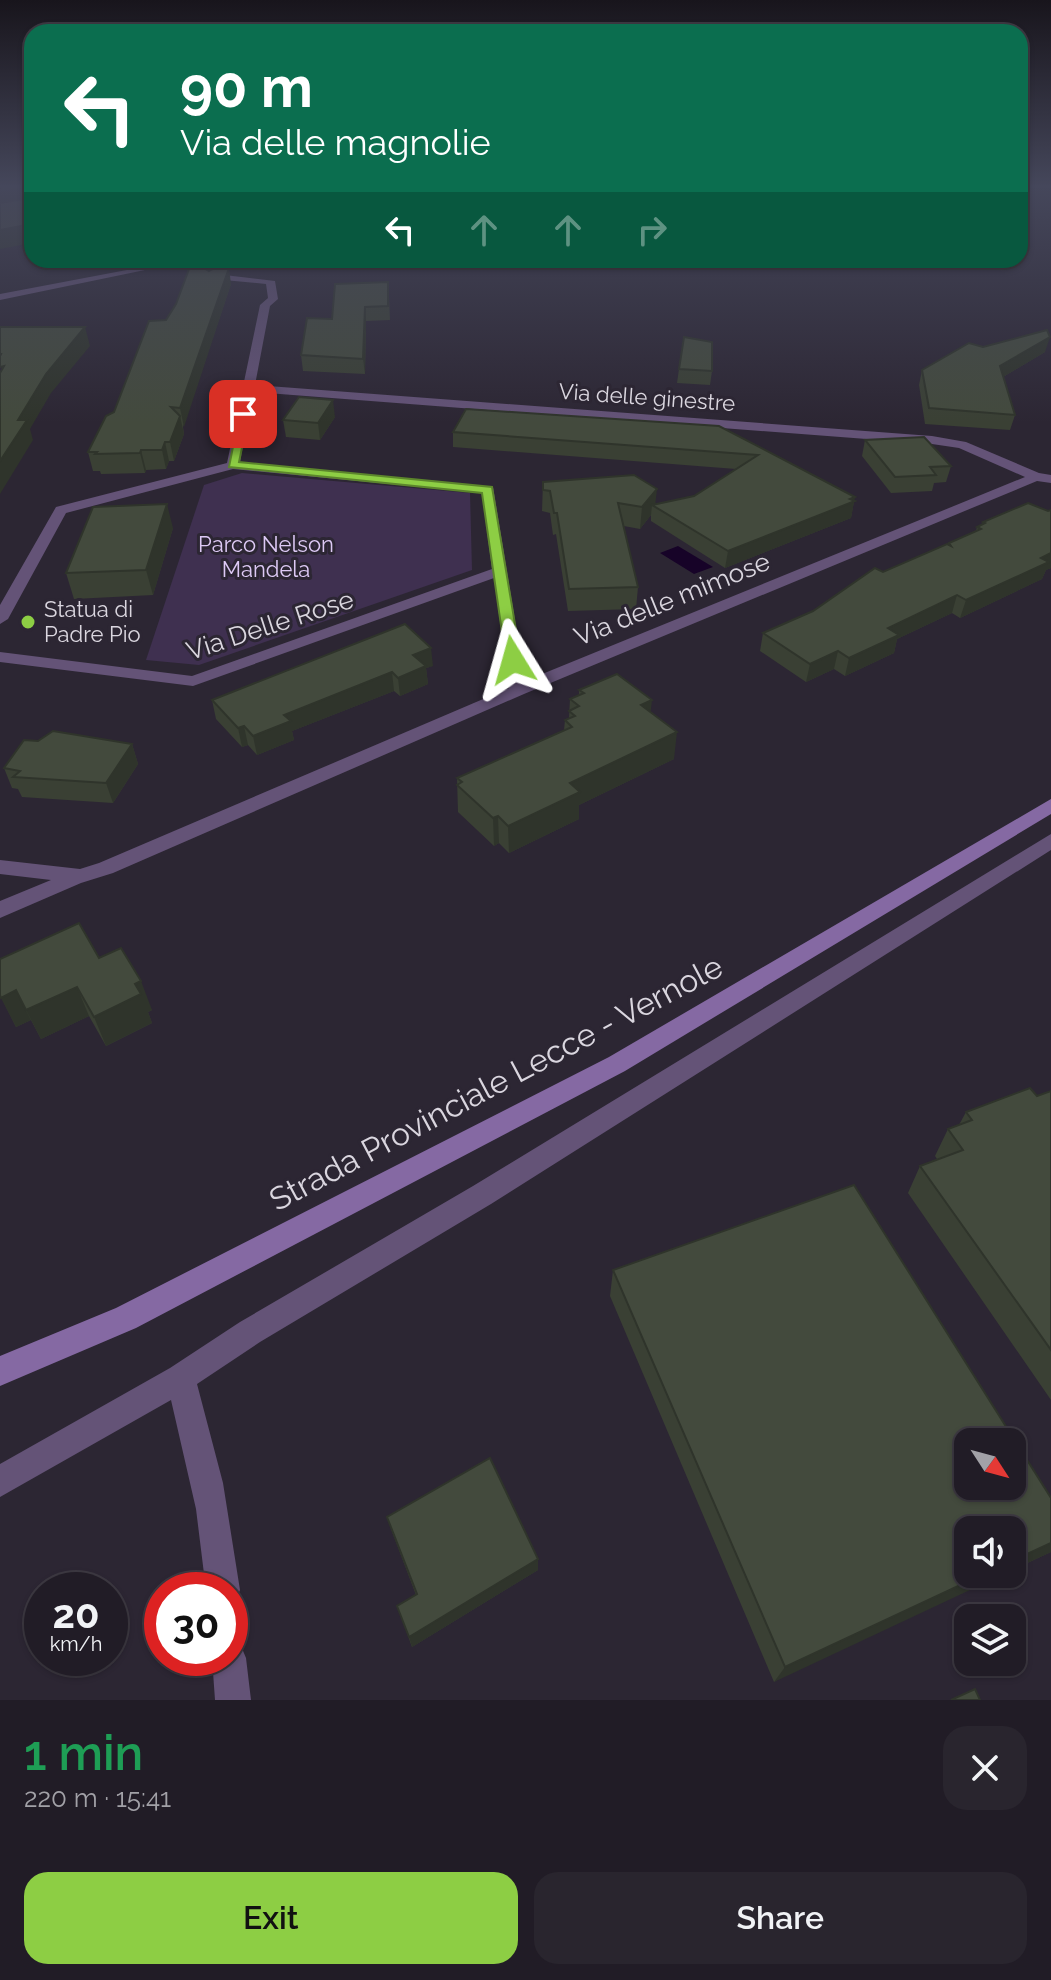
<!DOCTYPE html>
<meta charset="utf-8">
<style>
:root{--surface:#211c26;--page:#29252e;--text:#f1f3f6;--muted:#a2a1a7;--line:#3e3a43;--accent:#8dce44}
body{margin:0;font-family:Raleway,sans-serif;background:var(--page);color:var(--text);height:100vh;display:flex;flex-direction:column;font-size:30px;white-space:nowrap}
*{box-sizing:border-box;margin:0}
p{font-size:26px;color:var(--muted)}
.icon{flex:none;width:44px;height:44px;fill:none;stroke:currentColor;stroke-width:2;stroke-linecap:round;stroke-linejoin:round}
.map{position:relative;height:1700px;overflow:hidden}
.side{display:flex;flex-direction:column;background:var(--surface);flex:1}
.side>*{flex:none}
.top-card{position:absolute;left:24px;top:24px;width:1004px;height:244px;border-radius:24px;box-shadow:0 2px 6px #0004,0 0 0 2px var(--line);background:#0b6e4f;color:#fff;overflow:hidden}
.needle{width:52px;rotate:126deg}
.fabs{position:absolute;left:954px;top:1428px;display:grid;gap:16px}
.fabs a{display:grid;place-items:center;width:72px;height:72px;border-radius:16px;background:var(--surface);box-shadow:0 2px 6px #0004,0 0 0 2px var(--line);font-size:40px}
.speed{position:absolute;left:24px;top:1572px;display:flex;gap:16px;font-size:40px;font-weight:700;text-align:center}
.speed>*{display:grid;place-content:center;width:104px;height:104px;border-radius:50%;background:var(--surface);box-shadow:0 2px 6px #0004,0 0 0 2px var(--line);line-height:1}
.speed small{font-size:20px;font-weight:400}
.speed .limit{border:12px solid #d22;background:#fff;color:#111}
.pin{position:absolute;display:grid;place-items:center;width:68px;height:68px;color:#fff;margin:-34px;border-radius:16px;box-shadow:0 4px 12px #0006}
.me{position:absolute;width:88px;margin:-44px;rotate:352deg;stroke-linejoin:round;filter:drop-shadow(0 0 6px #0008)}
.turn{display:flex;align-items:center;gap:28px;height:168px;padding:0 24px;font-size:36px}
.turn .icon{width:104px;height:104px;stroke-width:2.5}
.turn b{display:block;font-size:56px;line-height:68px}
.lanes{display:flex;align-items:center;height:76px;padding:0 24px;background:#0003;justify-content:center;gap:40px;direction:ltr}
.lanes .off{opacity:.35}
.round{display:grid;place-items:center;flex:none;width:84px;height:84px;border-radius:24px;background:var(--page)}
.overview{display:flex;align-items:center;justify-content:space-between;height:136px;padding:0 24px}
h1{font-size:48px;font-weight:600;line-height:60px;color:#1e9e55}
.cta{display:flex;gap:16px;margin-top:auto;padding:16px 24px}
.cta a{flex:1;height:92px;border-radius:24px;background:var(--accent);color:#111;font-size:32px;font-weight:600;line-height:92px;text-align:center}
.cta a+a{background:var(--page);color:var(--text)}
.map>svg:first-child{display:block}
.green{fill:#3f3050}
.water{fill:#170328}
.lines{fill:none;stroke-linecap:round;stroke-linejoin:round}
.street{fill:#645377;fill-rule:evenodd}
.secondary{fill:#8569a3;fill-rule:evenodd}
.wall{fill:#3a4034}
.shaded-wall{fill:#2f342b}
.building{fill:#434a3d;stroke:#2f342b;stroke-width:2;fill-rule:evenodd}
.route{fill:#8dce44;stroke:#5c862c;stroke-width:2}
.poi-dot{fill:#8dce44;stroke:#2c2633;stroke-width:3}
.labels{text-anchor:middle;stroke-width:6;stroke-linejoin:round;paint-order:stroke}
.far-street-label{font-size:22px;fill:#dad6df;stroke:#2c2633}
.far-park-label{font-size:22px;fill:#ddc9f5;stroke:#2c2633}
.far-poi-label{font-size:22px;fill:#dad6df;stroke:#2c2633;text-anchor:start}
.street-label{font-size:26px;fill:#dad6df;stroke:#2c2633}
.near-street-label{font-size:32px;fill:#dad6df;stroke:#2c2633}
</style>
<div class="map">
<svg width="1051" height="1700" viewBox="0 0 1051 1700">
<rect width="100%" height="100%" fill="#2c2633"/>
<!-- green -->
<polygon class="green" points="242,473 470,493 472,570 199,665 146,660 204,485"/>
<!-- water -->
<polygon class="water" points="678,546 713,567 694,574 660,553"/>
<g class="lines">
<!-- street -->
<g class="street">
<polygon points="120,260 131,260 145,270 0,300 0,294 132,269"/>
<path d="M216,274L275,281L278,299L270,306L255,385L932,436L966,442L1039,473L1051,475V483L1037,481L524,694L113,873L81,883L0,918V901L51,880L0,874V860L80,869L99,863L509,688L494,578L193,686L0,662V652L192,676L492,569L482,493L233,469L66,513L8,619L0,624V605L56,507L227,463L260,305L268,298L266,284L213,279ZM253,392L932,444L959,448L1025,477L525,681L493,487L240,462Z"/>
<polygon points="1051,834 1051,850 491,1204 260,1342 197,1384 223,1483 240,1590 235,1602 230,1604 230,1590 206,1590 196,1509 171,1400 0,1497 0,1464 170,1368 240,1322 473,1186"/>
<polygon points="230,1641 241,1646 246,1658 251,1700 215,1700 212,1658 230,1658"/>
</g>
<!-- secondary -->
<polygon class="secondary" points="1051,799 1051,814 625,1071 136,1328 0,1386 0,1356 116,1308 609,1057"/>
</g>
<!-- wall -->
<g class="wall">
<polygon points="231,284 183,427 184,434 174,461 169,461 166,469 146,470 145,473 101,474 100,471 93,471 88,452 114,412 166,320"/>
<polygon points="389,296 390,320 366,321 365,374 303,371 301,355 332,319"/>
<polygon points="983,347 1045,352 1003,377 1015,415 1010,430 925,424 919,385 922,370"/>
<polygon points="679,369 712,371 710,385 677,383"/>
<polygon points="335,417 320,440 286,437 283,420"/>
<polygon points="719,426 854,501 851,518 725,568 651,521 651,515 640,529 624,526 638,587 636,609 568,611 556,534 553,535 550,513 542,511 543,482 655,504 694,496 736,469 453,447 453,432"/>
<polygon points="865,440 951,466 946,482 934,483 932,491 891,493 862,456"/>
<polygon points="1051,510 1051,568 1046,570 1042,579 960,618 952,613 897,639 894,653 845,676 834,669 806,682 760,651 763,633 813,611 883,572 948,545 949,543 976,531 977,527 982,525 983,522"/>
<polygon points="173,528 153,595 74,599 66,573"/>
<polygon points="433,666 426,668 428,684 400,696 394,691 292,731 294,740 257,755 248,745 242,747 216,719 212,700"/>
<polygon points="579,690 651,713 674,759 579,805 579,819 509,853 499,843 494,846 458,812 457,778 564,730 565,720 569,718 570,699 579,696"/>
<polygon points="38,741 132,744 138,764 113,803 22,797 18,789 12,788 4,768"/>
<polygon points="99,958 152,1010 148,1012 152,1023 106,1046 89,1016 41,1039 31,1020 16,1027 0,995"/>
<polygon points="1051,1091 1051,1400 908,1193 920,1166 937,1159 935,1156 948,1129 959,1125 966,1112 1037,1096"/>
<polygon points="613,1270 1051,1552 1012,1570 1012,1530 774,1682 610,1296"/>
<polygon points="387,1517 538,1570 412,1647 397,1606 416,1595 391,1529"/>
</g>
<!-- shaded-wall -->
<g class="shaded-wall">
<polygon points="27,189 32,206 0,210 0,192"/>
<polygon points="32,224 32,243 0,249 0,230"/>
<polygon points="229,268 231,284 184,427 180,408"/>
<polygon points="365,307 366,321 365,374 363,359"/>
<polygon points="85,327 90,346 51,393 30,429 33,440 0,494 0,461 18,420 46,374"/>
<polygon points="1050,337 1045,352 996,381 1000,366"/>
<polygon points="333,400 335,417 320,440 318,423"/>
<polygon points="180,416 184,434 174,461 170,442"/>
<polygon points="165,442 169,461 166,469 162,450"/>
<polygon points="141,450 146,470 145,473 140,453"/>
<polygon points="657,489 655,507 652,505 651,515 640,529 642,507"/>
<polygon points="855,497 851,518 725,568 728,551"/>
<polygon points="167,504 173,528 153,595 146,570"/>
<polygon points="1051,553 1051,568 1046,570 1042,579 960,618 966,600"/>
<polygon points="957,595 952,613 897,639 894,653 845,676 849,658 888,628"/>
<polygon points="431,648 433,666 426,668 428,684 400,696 398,678 413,655"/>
<polygon points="838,651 834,669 806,682 810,664"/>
<polygon points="392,672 394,691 292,731 294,740 257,755 253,736 284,715"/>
<polygon points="652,700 649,727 641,705"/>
<polygon points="244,726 248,745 242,747 238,728"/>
<polygon points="677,732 674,759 579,805 579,819 509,853 508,826 570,783"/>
<polygon points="132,744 138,764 113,803 106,783"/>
<polygon points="498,816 499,843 494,846 493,818"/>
<polygon points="141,981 152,1010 148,1012 152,1023 106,1046 94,1017 135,984"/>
<polygon points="77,987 89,1016 41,1039 26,1010"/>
<polygon points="16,990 31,1020 16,1027 1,998"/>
<polygon points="1051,1543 1051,1552 1012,1570 1012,1561"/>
<polygon points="538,1559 538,1570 412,1647 409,1637"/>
<polygon points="984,1574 1004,1574 774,1682 785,1667"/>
</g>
<!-- building -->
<g class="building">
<polygon points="0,185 32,185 32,224 0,230 0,203 30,198 27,189 0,192"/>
<polygon points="192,261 209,271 216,267 229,268 180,408 171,407 180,416 170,442 165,442 162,450 141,450 140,453 95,454 97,452 88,452 106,416 114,412 149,321 166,320 176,304"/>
<polygon points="388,282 388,306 365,307 363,359 301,355 307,318 332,319 335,284"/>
<polygon points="0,327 85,327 46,374 18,420 27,420 0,461 0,373 4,366 0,367 0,356 1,354 0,354"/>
<polygon points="1047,330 1050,337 1000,366 1015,415 929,408 922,370 969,343 983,347"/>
<polygon points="684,337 712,342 712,371 679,369"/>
<polygon points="299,397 333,400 318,423 283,420"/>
<polygon points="466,409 719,426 855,497 850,499 855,501 728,551 652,505 694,496 758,455 453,432"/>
<polygon points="924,437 951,466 930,467 936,475 895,477 865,440"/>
<polygon points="634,475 657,489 642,507 618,503 638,587 569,589 557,513 554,513 550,491 543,490 543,482"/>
<polygon points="1028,503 1048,511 1051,510 1051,553 1041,558 1049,562 966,600 957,595 888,628 899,635 849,658 838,651 810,664 763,633 813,611 875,568 883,572 947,544 951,546 949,543 981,529 977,527 985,523 983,522"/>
<polygon points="167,504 146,570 66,573 93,507"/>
<polygon points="405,624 431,648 413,655 426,666 398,678 392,672 284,715 291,721 253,736 244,726 238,728 212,700"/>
<polygon points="617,674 652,700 641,705 677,732 570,783 580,792 508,826 498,816 493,818 457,785 462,782 457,778 572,727 565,720 575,716 569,711 579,706 570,699 584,693 579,690"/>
<polygon points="53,731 132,744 106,783 13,777 20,771 4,768 24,740 38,741"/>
<polygon points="79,923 99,958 121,948 141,981 135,984 141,994 94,1017 77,987 26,1010 16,990 1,998 0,995 0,959"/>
<polygon points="1030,1088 1037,1096 1051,1091 1051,1350 920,1166 963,1150 948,1129 972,1120 966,1112"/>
<path d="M854,1185L1051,1498V1543L1012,1561V1530H968V1574H984L785,1667L613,1270ZM968,1442H1012V1486H968Z"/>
<polygon points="490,1458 538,1559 409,1637 397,1606 417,1594 387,1517"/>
<polygon points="975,1689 980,1700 951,1700"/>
</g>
<!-- sky -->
<linearGradient id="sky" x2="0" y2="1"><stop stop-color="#18151c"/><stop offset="0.44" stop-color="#45475b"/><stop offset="1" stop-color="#45475b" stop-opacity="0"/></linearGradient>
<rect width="1051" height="423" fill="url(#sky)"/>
<!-- route -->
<polygon class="route" points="240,411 249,414 239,462 492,487 521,660 519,664 513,665 506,660 482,493 229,467"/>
<!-- markers -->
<circle class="poi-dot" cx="28" cy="622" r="8"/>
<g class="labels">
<!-- far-street labels -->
<g class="far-street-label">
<text transform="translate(647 397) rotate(4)" y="8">Via delle ginestre</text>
</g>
<!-- far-park labels -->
<g class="far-park-label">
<text x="266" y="552">Parco Nelson<tspan x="266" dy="25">Mandela</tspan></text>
</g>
<!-- far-poi labels -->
<g class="far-poi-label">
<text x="44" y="617">Statua di<tspan x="44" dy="25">Padre Pio</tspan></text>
</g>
<!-- street labels -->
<g class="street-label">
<text transform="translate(672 599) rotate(-22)" y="9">Via delle mimose</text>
<text transform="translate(270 625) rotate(-18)" y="9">Via Delle Rose</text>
</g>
<!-- near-street labels -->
<g class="near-street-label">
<text transform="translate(496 1083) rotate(-28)" y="11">Strada Provinciale Lecce - Vernole</text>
</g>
</g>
</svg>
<div class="fabs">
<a><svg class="needle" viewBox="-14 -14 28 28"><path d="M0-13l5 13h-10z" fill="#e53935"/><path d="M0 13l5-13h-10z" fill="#a2a1a7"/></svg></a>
<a><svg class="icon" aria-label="sound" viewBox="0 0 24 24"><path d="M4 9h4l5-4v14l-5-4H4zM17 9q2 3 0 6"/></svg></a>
<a><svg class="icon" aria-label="layers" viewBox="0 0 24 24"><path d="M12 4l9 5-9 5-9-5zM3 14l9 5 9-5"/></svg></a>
</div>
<div class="speed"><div>20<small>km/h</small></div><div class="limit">30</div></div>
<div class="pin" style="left:243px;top:414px;background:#d93025"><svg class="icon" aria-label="arrive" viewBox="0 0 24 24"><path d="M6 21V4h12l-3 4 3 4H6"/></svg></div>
<svg class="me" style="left:513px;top:660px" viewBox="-20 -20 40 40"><path d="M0-17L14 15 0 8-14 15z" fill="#8dce44" stroke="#fff" stroke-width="4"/></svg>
<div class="top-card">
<div class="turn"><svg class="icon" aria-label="left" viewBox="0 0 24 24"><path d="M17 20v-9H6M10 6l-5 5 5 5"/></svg><div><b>90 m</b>Via delle magnolie</div></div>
<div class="lanes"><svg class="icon" aria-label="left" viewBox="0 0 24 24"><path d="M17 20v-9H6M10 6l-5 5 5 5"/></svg><svg class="icon off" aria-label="ahead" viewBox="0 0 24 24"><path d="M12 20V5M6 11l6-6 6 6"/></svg><svg class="icon off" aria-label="ahead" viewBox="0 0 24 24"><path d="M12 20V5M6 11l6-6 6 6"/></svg><svg class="icon off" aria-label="right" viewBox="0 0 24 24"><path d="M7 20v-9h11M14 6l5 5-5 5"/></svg></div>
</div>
</div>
<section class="side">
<div class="overview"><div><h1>1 min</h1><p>220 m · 15:41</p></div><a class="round"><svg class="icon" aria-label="close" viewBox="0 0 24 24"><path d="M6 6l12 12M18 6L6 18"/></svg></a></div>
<div class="cta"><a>Exit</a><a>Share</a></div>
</section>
